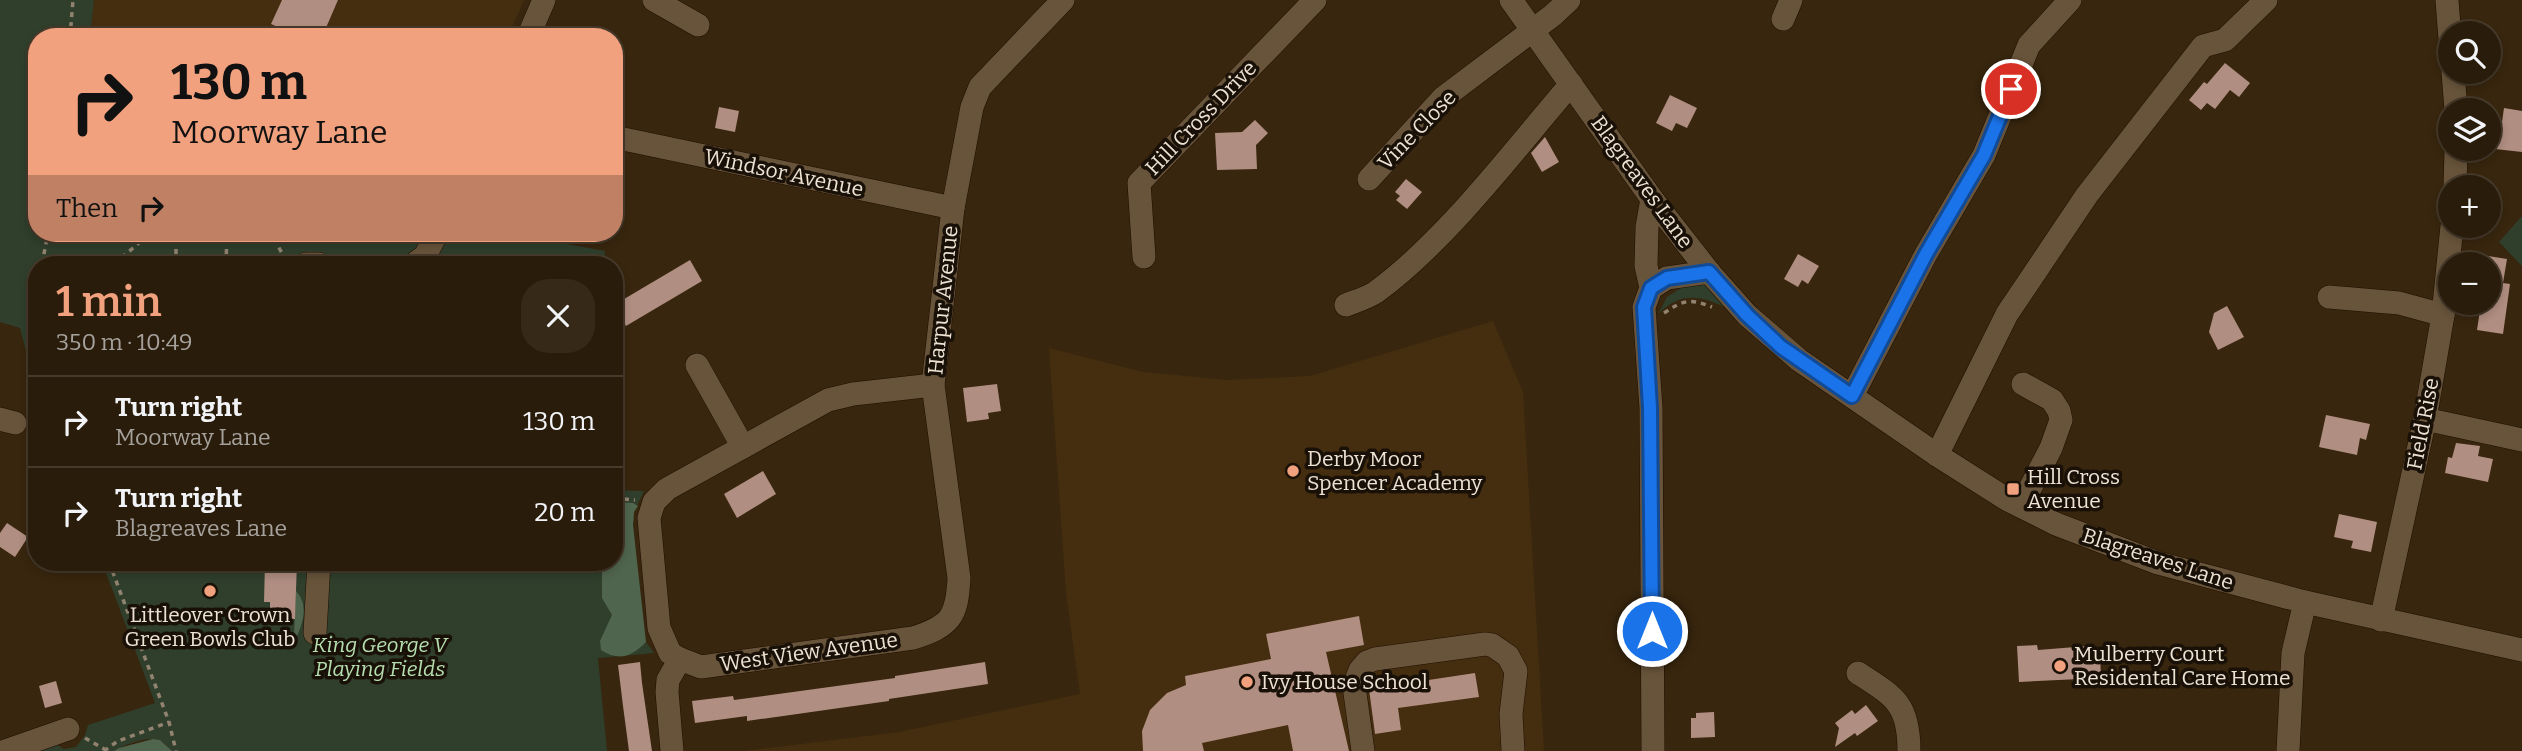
<!DOCTYPE html>
<meta charset="utf-8">
<style>
:root{--surface:#2a1c0a;--page:#362918;--text:#f1f3f6;--muted:#a5a19c;--line:#463a2b;--accent:#f1a17d}
body{margin:0;font-family:Bitter,serif;background:var(--page);color:var(--text);height:100vh;display:flex;flex-direction:column;font-size:26px;white-space:nowrap}
*{box-sizing:border-box;margin:0}
p{font-size:23px;color:var(--muted)}
.icon{flex:none;width:38px;height:38px;fill:none;stroke:currentColor;stroke-width:2;stroke-linecap:round;stroke-linejoin:round}
.map{position:relative;flex:1;overflow:hidden}
.panel{position:absolute;left:28px;top:256px;width:595px;height:315px;display:flex;flex-direction:column;background:var(--surface);border-radius:28px;box-shadow:0 4px 10px #0003,0 0 0 2px var(--line)}
.panel>*{flex:none}
.guide{position:absolute;left:28px;top:28px;width:595px;height:214px;border-radius:28px;box-shadow:0 4px 10px #0003,0 0 0 2px var(--line);background:#f1a17d;color:#111;overflow:hidden}
.controls{position:absolute;left:2438px;top:21px;display:grid;gap:14px}
.controls a{display:grid;place-items:center;width:63px;height:63px;border-radius:50%;background:var(--surface);box-shadow:0 4px 10px #0003,0 0 0 2px var(--line);font-size:35px}
.pin{position:absolute;display:grid;place-items:center;width:60px;height:60px;color:#fff;margin:-30px;border:4px solid #fff;border-radius:50%;box-shadow:0 2px 7px #0007}
.me{position:absolute;width:77px;margin:-38px;rotate:0deg;stroke-linejoin:round;filter:drop-shadow(0 0 5px #0008)}
.turn{display:flex;align-items:center;gap:24px;height:147px;padding:0 28px;font-size:32px}
.turn .icon{width:91px;height:91px;stroke-width:2.5}
.turn b{display:block;font-size:49px;line-height:60px}
.then{display:flex;align-items:center;height:66px;padding:0 28px;background:#0003;gap:14px;font-size:26px}
.round{display:grid;place-items:center;flex:none;width:74px;height:74px;border-radius:28px;background:var(--page)}
.overview{display:flex;align-items:center;justify-content:space-between;height:119px;padding:0 28px}
h1{font-size:42px;font-weight:600;line-height:52px;color:var(--accent)}
ul{padding:0;list-style:none}
li{display:flex;align-items:center;gap:21px;height:91px;padding:0 28px;border-top:2px solid var(--line)}
li div{flex:1}
li b{display:block;font-size:26px}
li em{font-style:normal}
.map>svg:first-child{display:block}
.built{fill:#452e0f}
.green{fill:#2f3f2c}
.forest{fill:#50654d}
.building{fill:#b08e81}
.lines{fill:none;stroke-linecap:round;stroke-linejoin:round}
.minor-casing{stroke:#1f0e00;stroke-width:24}
.path{stroke:#928370;stroke-width:3.5;stroke-dasharray:5 5;stroke-linecap:butt}
.minor{stroke:#68543b;stroke-width:23}
.route-casing{stroke:#114b97;stroke-width:18}
.route{stroke:#1a73e8;stroke-width:12}
.poi-dot{fill:#f1a17d;stroke:#191107;stroke-width:2.5}
.labels{text-anchor:middle;stroke-width:7;stroke-linejoin:round;paint-order:stroke}
.street-label{font-size:21px;fill:#eee2d4;stroke:#191107}
.poi-label{font-size:21px;fill:#eee2d4;stroke:#191107;text-anchor:start}
.park-label{font-size:21px;font-style:italic;fill:#b6dfb0;stroke:#191107}
</style>
<div class="map">
<svg width="2522" height="751" viewBox="0 0 2522 751">
<rect width="100%" height="100%" fill="#38260e"/>
<!-- built -->
<g class="built">
<polygon points="94,0 524,0 508,37 90,37"/>
<polygon points="1493,321 1523,392 1544,751 744,751 899,732 1080,694 1066,593 1049,348 1143,372 1228,380 1310,376"/>
</g>
<!-- green -->
<g class="green">
<polygon points="0,0 94,0 90,37 37,37 37,233 522,233 545,240 605,251 604,264 37,264 37,393 20,328 0,322"/>
<polygon points="2522,216 2522,266 2499,242"/>
<path d="M1687,284H1706L1734,311C1705,298 1684,288 1658,314L1667,297Z"/>
<path d="M614,490L644,491L634,512L633,525L643,626L646,642L654,653L598,658L607,751H172C168,747 163,742 159,740C147,736 123,745 114,751H32L54,743L64,749L76,747L85,735L88,725L155,703L102,562H614Z"/>
</g>
<!-- forest -->
<g class="forest">
<path d="M614,502L633,503L638,506L634,512L633,525L646,642C632,656 620,662 601,650L600,641L612,615L602,598V569L599,562H614Z"/>
<path d="M296,591C308,604 304,620 297,636H294Z"/>
<polygon points="153,739 160,740 172,751 114,751 119,748"/>
</g>
<!-- building -->
<g class="building">
<polygon points="282,0 338,0 322,37 300,37 271,24"/>
<polygon points="2225,63 2250,83 2239,97 2230,90 2215,109 2207,103 2201,110 2189,100 2204,82 2207,84"/>
<polygon points="1670,95 1697,108 1687,128 1676,123 1672,131 1656,123"/>
<polygon points="719,107 739,111 735,132 715,128"/>
<polygon points="2504,108 2522,111 2522,152 2495,149 2497,135 2500,136"/>
<polygon points="1255,120 1268,133 1256,145 1257,169 1217,170 1215,133 1242,132"/>
<polygon points="1545,137 1559,162 1542,172 1531,153"/>
<polygon points="1406,179 1422,192 1407,209 1396,200 1400,196 1395,192"/>
<polygon points="1798,254 1819,266 1808,284 1802,280 1798,287 1784,279"/>
<polygon points="2488,256 2507,259 2503,283 2510,284 2503,334 2477,330 2481,303 2488,303"/>
<polygon points="690,260 702,281 626,326 614,305"/>
<polygon points="2227,306 2244,337 2218,350 2209,332 2214,313"/>
<polygon points="997,384 1001,411 988,413 989,419 967,422 963,388"/>
<polygon points="2326,415 2370,424 2366,440 2360,438 2357,455 2319,447"/>
<polygon points="2456,443 2480,446 2478,456 2493,459 2488,482 2445,473 2448,457 2452,458"/>
<polygon points="763,471 776,494 737,518 724,494"/>
<polygon points="2339,514 2377,522 2371,552 2351,548 2353,541 2334,537"/>
<polygon points="7,523 28,537 15,557 0,547 0,533"/>
<polygon points="265,562 297,562 295,619 270,618 270,602 264,602"/>
<polygon points="1359,616 1364,645 1326,652 1349,751 1293,751 1288,725 1202,743 1204,751 1143,751 1142,731 1150,710 1167,693 1186,685 1185,676 1271,659 1266,634"/>
<polygon points="2037,645 2038,650 2088,646 2088,649 2093,649 2093,654 2100,654 2101,678 2019,682 2017,646"/>
<polygon points="640,662 642,683 652,751 629,751 623,706 618,665"/>
<polygon points="985,662 988,684 889,699 889,701 747,721 747,716 695,723 692,701 733,696 734,700 895,678 895,676"/>
<polygon points="1475,673 1479,697 1398,708 1401,730 1375,734 1369,689"/>
<polygon points="56,681 62,703 45,708 39,686"/>
<polygon points="1866,705 1878,721 1857,736 1855,733 1835,747 1839,728 1835,723 1852,710 1855,714"/>
<polygon points="1714,712 1715,737 1691,738 1691,718 1696,718 1696,713"/>
</g>
<g class="lines">
<!-- minor casing -->
<g class="minor-casing">
<g id="minor">
<polyline points="654,0 698,25"/>
<polyline points="1511,0 1652,199 1709,272 1747,315 1799,360 1937,455 2008,500 2056,524 2158,563 2305,602 2522,650"/>
<polyline points="2447,0 2450,39"/>
<polyline points="1783,19 1791,0"/>
<polyline points="528,37 544,0"/>
<polyline points="2453,72 2456,110"/>
<polyline points="614,137 953,208"/>
<polyline points="1369,179 1443,98 1553,15 1569,0"/>
<polyline points="2455,187 2456,149"/>
<polyline points="1652,199 1647,227 1646,266 1651,288 1644,307 1651,408 1653,751"/>
<polyline points="1144,257 1139,183 1315,0"/>
<polyline points="306,264 319,264"/>
<polyline points="414,264 425,256 437,233"/>
<polyline points="1651,288 1667,278 1709,272"/>
<polyline points="2329,297 2399,303 2443,315"/>
<path d="M1346,305C1356,301 1367,298 1376,292C1447,240 1513,151 1571,84"/>
<polyline points="697,365 743,447"/>
<polyline points="1852,396 1926,254 1984,155 2029,45 2070,0"/>
<polyline points="0,419 15,423"/>
<polyline points="2425,419 2522,440"/>
<polyline points="1937,455 2007,314 2087,195 2203,46 2225,40 2266,0"/>
<polyline points="2021,506 2051,448 2061,420 2059,411 2052,400 2023,384"/>
<polyline points="2381,620 2425,419 2443,315 2452,226"/>
<polyline points="315,633 319,562"/>
<path d="M680,659L701,667L913,638C950,626 957,618 959,578L933,385L953,208L972,107L980,87L1063,0"/>
<path d="M1858,673C1895,697 1909,704 1909,751"/>
<polyline points="5,751 68,729"/>
<polyline points="672,751 667,692 668,680 680,659 670,653 659,628 649,518 654,502 667,489 828,400 853,394 933,385"/>
<polyline points="1363,751 1354,686 1360,670 1367,662 1375,659 1485,644 1492,645 1508,656 1516,671 1511,714 1513,751"/>
<polyline points="2288,751 2293,653 2305,602"/>
</g>
</g>
<!-- path -->
<g class="path">
<polyline points="70,37 73,0"/>
<polyline points="255,233 273,238 285,258 289,260"/>
<polyline points="42,264 48,233"/>
<polyline points="114,264 151,233"/>
<polyline points="176,264 176,233"/>
<polyline points="226,264 227,233"/>
<polyline points="272,264 285,258"/>
<polyline points="37,301 33,332 37,372"/>
<path d="M1664,313C1684,300 1689,298 1712,307"/>
<polyline points="614,498 635,500"/>
<polyline points="109,562 169,722 176,751"/>
<polyline points="85,738 106,750"/>
<polyline points="104,751 118,741 169,722"/>
</g>
<!-- minor -->
<use href="#minor" class="minor"/>
</g>
<g class="lines">
<!-- route casing -->
<g class="route-casing">
<polyline id="route" points="1652,631 1650,408 1644,307 1651,288 1667,278 1709,272 1747,315 1781,347 1852,396 1926,254 1984,155 2011,89"/>
</g>
<!-- route -->
<use href="#route" class="route"/>
</g>
<!-- markers -->
<g class="poi-dot">
<circle cx="1293" cy="471" r="7"/>
<rect x="2006" y="482" width="14" height="14" rx="3.5"/>
<circle cx="210" cy="591" r="7"/>
<circle cx="2060" cy="666" r="7"/>
<circle cx="1247" cy="682" r="7"/>
</g>
<g class="labels">
<!-- street labels -->
<g class="street-label">
<text transform="translate(1201 118) rotate(-46)" y="7">Hill Cross Drive</text>
<text transform="translate(1417 130) rotate(-46)" y="7">Vine Close</text>
<text transform="translate(784 173) rotate(12)" y="7">Windsor Avenue</text>
<text transform="translate(1642 182) rotate(54)" y="7">Blagreaves Lane</text>
<text transform="translate(943 300) rotate(-84)" y="7">Harpur Avenue</text>
<text transform="translate(2423 424) rotate(-79)" y="7">Field Rise</text>
<text transform="translate(2158 559) rotate(18)" y="7">Blagreaves Lane</text>
<text transform="translate(809 652) rotate(-8)" y="7">West View Avenue</text>
</g>
<!-- poi labels -->
<g class="poi-label">
<text x="1307" y="466">Derby Moor<tspan x="1307" dy="24">Spencer Academy</tspan></text>
<text x="2027" y="484">Hill Cross<tspan x="2027" dy="24">Avenue</tspan></text>
<text x="210" y="622" text-anchor="middle">Littleover Crown<tspan x="210" dy="24">Green Bowls Club</tspan></text>
<text x="2074" y="661">Mulberry Court<tspan x="2074" dy="24">Residental Care Home</tspan></text>
<text x="1261" y="689">Ivy House School</text>
</g>
<!-- park labels -->
<g class="park-label">
<text x="380" y="652">King George V<tspan x="380" dy="24">Playing Fields</tspan></text>
</g>
</g>
</svg>
<div class="controls">
<a><svg class="icon" aria-label="search" viewBox="0 0 24 24"><circle cx="10" cy="10" r="6"/><path d="M15 15l6 6"/></svg></a>
<a><svg class="icon" aria-label="layers" viewBox="0 0 24 24"><path d="M12 4l9 5-9 5-9-5zM3 14l9 5 9-5"/></svg></a>
<a>+</a>
<a>−</a>
</div>
<div class="pin" style="left:2011px;top:89px;background:#d93025"><svg class="icon" aria-label="arrive" viewBox="0 0 24 24"><path d="M6 21V4h12l-3 4 3 4H6"/></svg></div>
<svg class="me" style="left:1652px;top:631px" viewBox="-20 -20 40 40"><circle r="17" fill="#1a73e8" stroke="#fff" stroke-width="3"/><path d="M0-11L8 9 0 5-8 9z" fill="#fff"/></svg>
<div class="guide">
<div class="turn"><svg class="icon" aria-label="right" viewBox="0 0 24 24"><path d="M7 20v-9h11M14 6l5 5-5 5"/></svg><div><b>130 m</b>Moorway Lane</div></div>
<div class="then">Then<svg class="icon" aria-label="right" viewBox="0 0 24 24"><path d="M7 20v-9h11M14 6l5 5-5 5"/></svg></div>
</div>
<section class="panel">
<div class="overview"><div><h1>1 min</h1><p>350 m · 10:49</p></div><a class="round"><svg class="icon" aria-label="close" viewBox="0 0 24 24"><path d="M6 6l12 12M18 6L6 18"/></svg></a></div>
<ul>
<li><svg class="icon" aria-label="right" viewBox="0 0 24 24"><path d="M7 20v-9h11M14 6l5 5-5 5"/></svg><div><b>Turn right</b><p>Moorway Lane</p></div><em>130 m</em></li>
<li><svg class="icon" aria-label="right" viewBox="0 0 24 24"><path d="M7 20v-9h11M14 6l5 5-5 5"/></svg><div><b>Turn right</b><p>Blagreaves Lane</p></div><em>20 m</em></li>
</ul>
</section>
</div>
